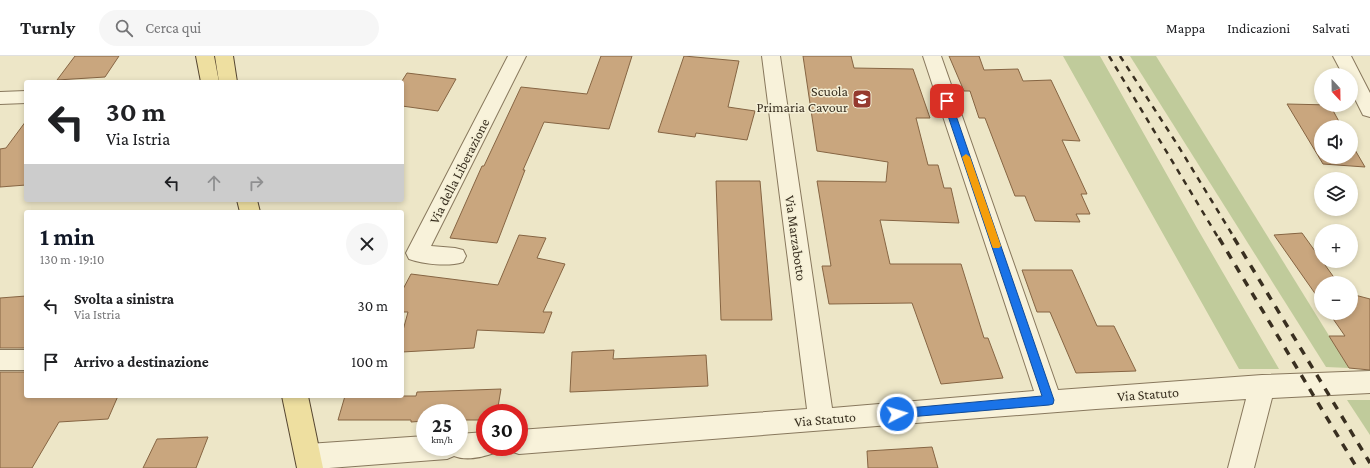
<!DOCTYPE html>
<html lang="it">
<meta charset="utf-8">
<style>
:root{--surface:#fff;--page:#f6f6f6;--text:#202124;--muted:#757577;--line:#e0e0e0;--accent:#111827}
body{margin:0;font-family:"Crimson Pro",serif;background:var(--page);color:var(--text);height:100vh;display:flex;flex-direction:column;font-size:15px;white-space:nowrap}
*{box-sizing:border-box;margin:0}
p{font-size:13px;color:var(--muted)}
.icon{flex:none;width:22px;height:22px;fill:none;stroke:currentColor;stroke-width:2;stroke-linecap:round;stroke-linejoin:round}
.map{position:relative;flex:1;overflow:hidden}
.sheet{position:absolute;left:24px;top:154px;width:380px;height:188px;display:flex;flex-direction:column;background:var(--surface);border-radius:4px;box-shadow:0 2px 6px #0003}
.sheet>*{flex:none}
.guide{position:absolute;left:24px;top:24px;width:380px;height:122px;border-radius:4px;box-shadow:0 2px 6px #0003;background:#fff;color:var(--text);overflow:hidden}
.needle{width:26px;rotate:158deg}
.tools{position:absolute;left:1314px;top:12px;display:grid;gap:8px}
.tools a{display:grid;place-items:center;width:44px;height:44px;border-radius:50%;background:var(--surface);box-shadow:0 2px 6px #0003;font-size:20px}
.speed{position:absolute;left:416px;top:348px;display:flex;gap:8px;font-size:20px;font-weight:700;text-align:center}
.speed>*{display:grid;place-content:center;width:52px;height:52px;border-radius:50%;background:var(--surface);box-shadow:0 2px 6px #0003;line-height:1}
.speed small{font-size:10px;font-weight:400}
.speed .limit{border:6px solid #d22;background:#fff;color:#111}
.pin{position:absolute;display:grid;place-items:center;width:34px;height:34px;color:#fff;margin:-17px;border-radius:8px;box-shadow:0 2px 6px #0006}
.me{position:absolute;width:44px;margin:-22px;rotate:85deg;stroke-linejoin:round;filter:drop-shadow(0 0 3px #0008)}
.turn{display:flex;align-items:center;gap:14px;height:84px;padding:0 16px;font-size:18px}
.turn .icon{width:52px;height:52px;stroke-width:2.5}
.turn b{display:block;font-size:28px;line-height:34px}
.lanes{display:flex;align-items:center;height:38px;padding:0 16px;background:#0003;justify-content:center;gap:20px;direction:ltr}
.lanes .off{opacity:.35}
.round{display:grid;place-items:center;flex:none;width:42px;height:42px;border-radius:21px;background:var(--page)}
.overview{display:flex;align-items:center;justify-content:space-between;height:68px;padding:0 16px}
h1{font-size:24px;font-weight:700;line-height:30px;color:var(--accent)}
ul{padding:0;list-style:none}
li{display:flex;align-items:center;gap:12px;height:56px;padding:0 16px}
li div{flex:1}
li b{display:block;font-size:15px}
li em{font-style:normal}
header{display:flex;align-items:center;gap:24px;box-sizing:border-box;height:56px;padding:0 20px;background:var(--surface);border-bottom:1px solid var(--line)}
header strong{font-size:19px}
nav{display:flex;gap:22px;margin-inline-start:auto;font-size:14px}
.search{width:280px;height:36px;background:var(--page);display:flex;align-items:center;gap:10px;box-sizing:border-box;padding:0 14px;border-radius:22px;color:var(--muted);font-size:15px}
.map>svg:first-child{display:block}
.green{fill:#c0cb9b}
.building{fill:#c9a67e;stroke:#866543}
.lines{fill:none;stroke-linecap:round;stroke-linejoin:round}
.minor-casing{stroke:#88785d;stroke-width:2}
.major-casing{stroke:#564631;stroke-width:2}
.minor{fill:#f8f2da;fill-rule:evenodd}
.major{fill:#eedfa0;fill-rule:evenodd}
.rail-far1{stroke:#392f20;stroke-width:2.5;stroke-dasharray:6 6;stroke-linecap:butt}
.rail{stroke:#392f20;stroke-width:3.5;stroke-dasharray:8 8;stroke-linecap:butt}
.route{fill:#1a73e8;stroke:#114b97}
.slow{fill:#f59e0b}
.labels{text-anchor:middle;stroke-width:3;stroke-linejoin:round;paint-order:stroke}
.poi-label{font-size:14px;fill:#392f20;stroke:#f4efd6;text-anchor:end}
.street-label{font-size:14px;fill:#392f20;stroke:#f4efd6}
</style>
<header>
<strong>Turnly</strong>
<div class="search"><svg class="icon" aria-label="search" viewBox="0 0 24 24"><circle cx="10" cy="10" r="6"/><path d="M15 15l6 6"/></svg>Cerca qui</div>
<nav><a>Mappa</a><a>Indicazioni</a><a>Salvati</a></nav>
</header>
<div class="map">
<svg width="1370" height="412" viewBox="0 0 1370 412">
<rect width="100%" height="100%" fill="#ede6c7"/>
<!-- green -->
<g class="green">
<polygon points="1063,0 1100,0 1197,172 1279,313 1239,313"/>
<polygon points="1130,0 1156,0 1349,312 1326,311"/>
<polygon points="1347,344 1370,344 1370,379"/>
</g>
<!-- building -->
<g class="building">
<polygon points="75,0 119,0 105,21 57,24"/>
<polygon points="601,0 632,0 609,73 544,66 523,114 525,114 497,187 450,182 482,110 484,110 521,31 587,38"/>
<polygon points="684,0 739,5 728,51 755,55 747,84 696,77 695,81 658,76"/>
<polygon points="803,0 851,0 854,12 913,13 930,62 916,62 928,109 938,109 944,132 951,132 959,167 880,164 890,208 961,208 984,282 988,282 1003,322 941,328 912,247 829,248 822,210 831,210 817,125 886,126 888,106 817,95"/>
<polygon points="949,0 979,0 984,14 1018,13 1023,25 1051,24 1080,85 1062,84 1087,138 1081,138 1090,158 1076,158 1080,166 1035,165 1025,140 1015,140 985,62 979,62 970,35 964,35"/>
<polygon points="407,17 456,23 438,55 402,50 402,25"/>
<polygon points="1287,48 1330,49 1342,71 1321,71 1321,101 1351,101 1351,87 1365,111 1323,108"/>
<polygon points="26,65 26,129 0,131 0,93 6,92"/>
<polygon points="716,125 760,125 772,264 721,264"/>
<polygon points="1302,177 1338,227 1321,227 1321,246 1274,179"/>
<polygon points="519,179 546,182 537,202 565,208 543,256 552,256 544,277 477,274 474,292 402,296 402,278 408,256 402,256 402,235 411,218 498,229"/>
<polygon points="1022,214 1072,214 1097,270 1114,270 1136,315 1076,317 1050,256 1037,256"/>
<polygon points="1351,238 1370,243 1370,314 1349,312 1329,280 1345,280 1329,257 1351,257"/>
<polygon points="26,240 26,292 0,292 0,242"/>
<polygon points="614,294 613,303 706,299 708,330 570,336 572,296"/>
<polygon points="0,316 26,316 26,340 118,340 108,363 59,366 32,412 0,412"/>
<polygon points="501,333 497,357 485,357 485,364 459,364 459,357 425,357 425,365 411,366 411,364 338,364 345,340 416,340 417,336"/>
<polygon points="208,381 196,412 143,412 157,383"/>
<polygon points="932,391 938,412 868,412 867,395"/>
</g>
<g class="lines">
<!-- minor casing -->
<g class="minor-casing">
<g id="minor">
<path d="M508,0H526L431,190L455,192L463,194L466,200L463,206C448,211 424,208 409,203L406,197Z"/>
<polygon points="762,0 780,0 832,352 1034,335 923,0 941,0 1058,334 1262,319 1370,315 1370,337 1272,342 1254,412 1228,412 1246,343 1096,353 519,398 510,395 508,391 519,391 519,374 807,353"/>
<polygon points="1333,0 1351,0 1370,37 1370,61 1363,59 1351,35 1351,19 1343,19"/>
<polygon points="26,35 26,47 0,48 0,36"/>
<rect x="0" y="294" width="26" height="20"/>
<path d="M485,376V391H497L494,397C483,401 466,405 454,400L447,403L329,412H304L299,410L295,401L299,392L308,388L425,380V391H459V378Z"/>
</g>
</g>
<!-- major casing -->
<g class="major-casing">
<g id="major">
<polygon points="196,0 214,0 219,26 201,26"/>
<polygon points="215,0 233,0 237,26 219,26"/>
<polygon points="237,144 257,144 260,156 240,156"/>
<polygon points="282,340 308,340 323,412 297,412"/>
</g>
</g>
<!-- minor -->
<use href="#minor" class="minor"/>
<!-- major -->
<use href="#major" class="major"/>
<!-- rail-far1 -->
<g class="rail-far1">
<polyline points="1109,0 1219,183"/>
<polyline points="1120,0 1177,88 1235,183"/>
</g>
<!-- rail -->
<g class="rail">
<polyline points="1219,182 1357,412"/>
<polyline points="1234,182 1370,407"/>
</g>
</g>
<!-- route -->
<polygon class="route" points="947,42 951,45 1054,344 1053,348 1049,349 897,362 893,361 892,358 893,354 897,353 1042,340 943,45"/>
<!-- slow -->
<polygon class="slow" points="966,98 970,101 1001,190 999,192 993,192 992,190 962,101"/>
<!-- icons -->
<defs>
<g id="school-square" transform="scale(1)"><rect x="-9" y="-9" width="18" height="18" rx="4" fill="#953a2f" stroke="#f4efd6"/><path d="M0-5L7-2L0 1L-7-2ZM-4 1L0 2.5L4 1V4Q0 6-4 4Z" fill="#fff"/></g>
</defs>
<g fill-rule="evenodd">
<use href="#school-square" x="862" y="43"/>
</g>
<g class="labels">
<!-- poi labels -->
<g class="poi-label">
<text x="848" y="40">Scuola<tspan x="848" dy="16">Primaria Cavour</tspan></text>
</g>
<!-- street labels -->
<g class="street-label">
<text transform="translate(459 115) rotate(-63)" y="5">Via della Liberazione</text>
<text transform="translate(796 182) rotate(82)" y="5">Via Marzabotto</text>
<text transform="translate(1148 338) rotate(-4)" y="5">Via Statuto</text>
<text transform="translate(825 363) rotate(-5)" y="5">Via Statuto</text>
</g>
</g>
</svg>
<div class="tools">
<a><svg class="needle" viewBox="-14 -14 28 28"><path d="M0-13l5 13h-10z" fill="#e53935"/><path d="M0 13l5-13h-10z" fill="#757577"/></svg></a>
<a><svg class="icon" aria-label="sound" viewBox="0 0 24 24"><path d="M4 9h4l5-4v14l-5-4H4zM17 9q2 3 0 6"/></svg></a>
<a><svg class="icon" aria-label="layers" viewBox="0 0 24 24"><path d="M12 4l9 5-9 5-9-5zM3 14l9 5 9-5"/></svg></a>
<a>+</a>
<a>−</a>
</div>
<div class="speed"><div>25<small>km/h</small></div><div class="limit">30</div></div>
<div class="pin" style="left:947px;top:45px;background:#d93025"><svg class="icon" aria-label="arrive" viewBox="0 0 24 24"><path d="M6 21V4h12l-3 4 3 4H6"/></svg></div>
<svg class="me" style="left:897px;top:358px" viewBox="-20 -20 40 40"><circle r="17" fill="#1a73e8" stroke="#fff" stroke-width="3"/><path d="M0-11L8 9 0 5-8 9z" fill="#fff"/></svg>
<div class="guide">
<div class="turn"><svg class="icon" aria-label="left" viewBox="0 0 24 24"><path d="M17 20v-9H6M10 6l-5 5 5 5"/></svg><div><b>30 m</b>Via Istria</div></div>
<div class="lanes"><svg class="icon" aria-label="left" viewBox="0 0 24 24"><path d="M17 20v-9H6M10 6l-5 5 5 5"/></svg><svg class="icon off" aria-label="ahead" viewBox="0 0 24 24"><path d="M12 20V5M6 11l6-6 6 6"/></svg><svg class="icon off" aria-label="right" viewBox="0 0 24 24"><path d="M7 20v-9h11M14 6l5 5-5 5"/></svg></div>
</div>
<section class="sheet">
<div class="overview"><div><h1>1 min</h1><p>130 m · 19:10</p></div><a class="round"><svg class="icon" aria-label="close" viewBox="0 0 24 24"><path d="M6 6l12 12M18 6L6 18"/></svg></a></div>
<ul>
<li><svg class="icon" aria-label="left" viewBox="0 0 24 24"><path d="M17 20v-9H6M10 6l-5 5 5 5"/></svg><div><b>Svolta a sinistra</b><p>Via Istria</p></div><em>30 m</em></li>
<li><svg class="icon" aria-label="arrive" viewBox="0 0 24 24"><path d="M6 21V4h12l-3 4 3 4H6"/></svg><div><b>Arrivo a destinazione</b></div><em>100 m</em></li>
</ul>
</section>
</div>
